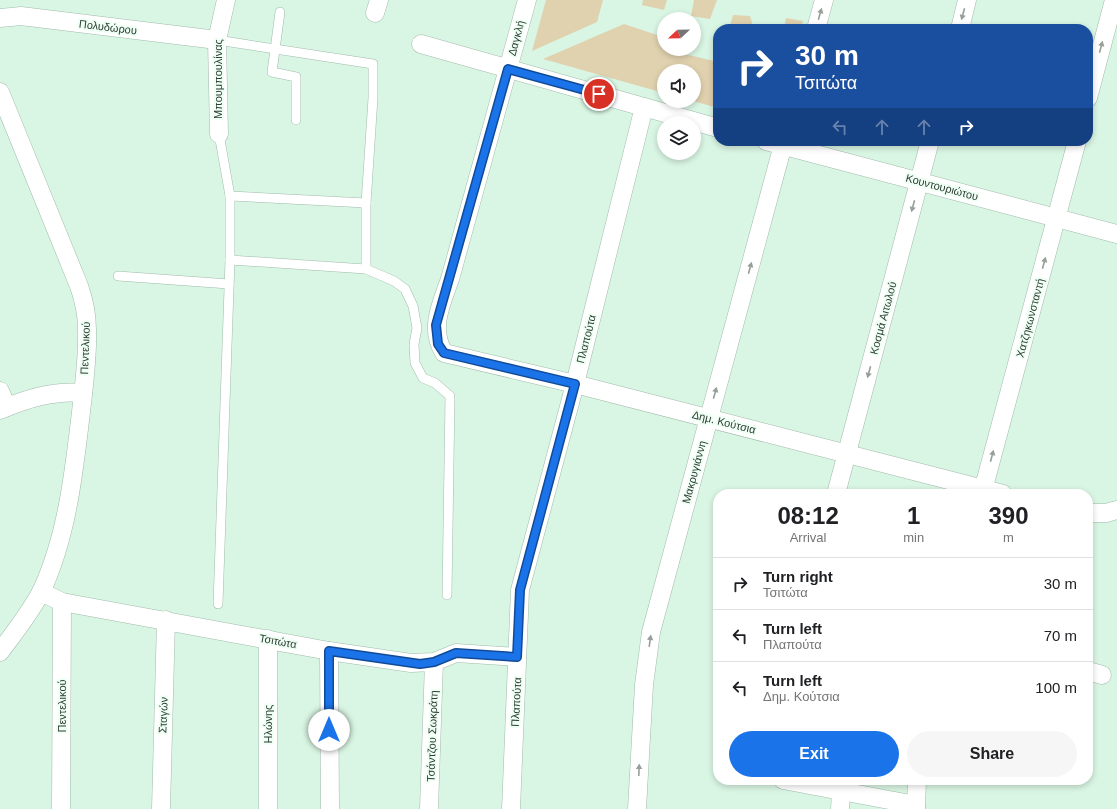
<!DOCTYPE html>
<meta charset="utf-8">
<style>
:root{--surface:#fff;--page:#f6f6f6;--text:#202124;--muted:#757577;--line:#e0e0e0;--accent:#1a73e8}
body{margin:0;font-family:Helvetica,sans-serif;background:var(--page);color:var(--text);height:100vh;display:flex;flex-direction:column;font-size:15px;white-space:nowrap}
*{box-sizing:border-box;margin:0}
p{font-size:13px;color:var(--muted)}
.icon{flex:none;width:22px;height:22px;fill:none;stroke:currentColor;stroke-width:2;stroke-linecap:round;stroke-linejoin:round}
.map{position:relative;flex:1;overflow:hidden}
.drawer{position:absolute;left:713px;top:489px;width:380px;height:296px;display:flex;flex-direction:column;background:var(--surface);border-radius:16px;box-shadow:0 2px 6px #0003}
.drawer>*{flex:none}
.banner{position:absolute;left:713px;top:24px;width:380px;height:122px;border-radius:16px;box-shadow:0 2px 6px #0003;background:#1a4fa0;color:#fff;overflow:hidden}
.needle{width:26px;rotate:248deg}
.controls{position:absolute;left:657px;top:12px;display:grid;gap:8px}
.controls a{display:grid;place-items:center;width:44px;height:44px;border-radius:50%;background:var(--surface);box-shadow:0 2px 6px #0003;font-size:20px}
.pin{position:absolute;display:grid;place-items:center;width:34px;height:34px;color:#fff;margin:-17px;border:2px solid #fff;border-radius:50%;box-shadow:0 1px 4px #0007}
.me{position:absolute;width:44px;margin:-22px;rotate:0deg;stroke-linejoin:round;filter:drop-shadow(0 0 3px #0008)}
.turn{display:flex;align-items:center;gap:14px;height:84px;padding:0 16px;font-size:18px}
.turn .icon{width:52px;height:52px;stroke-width:2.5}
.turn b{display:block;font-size:28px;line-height:34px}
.lanes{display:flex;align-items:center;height:38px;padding:0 16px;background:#0003;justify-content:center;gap:20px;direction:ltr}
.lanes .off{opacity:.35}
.eta{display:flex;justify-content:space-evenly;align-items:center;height:68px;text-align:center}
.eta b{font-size:24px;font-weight:600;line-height:28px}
.cta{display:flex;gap:8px;margin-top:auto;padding:8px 16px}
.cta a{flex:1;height:46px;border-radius:24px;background:var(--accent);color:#fff;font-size:16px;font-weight:600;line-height:46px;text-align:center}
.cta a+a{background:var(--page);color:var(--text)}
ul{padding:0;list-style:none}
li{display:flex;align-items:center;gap:12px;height:52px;padding:0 16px;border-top:1px solid var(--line)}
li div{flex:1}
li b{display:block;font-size:15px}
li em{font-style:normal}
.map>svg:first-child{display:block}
.green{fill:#e0d2af}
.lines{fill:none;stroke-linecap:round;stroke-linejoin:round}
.service-casing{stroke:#a1bbab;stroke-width:10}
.minor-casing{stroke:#a1bbab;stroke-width:19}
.service{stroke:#fff;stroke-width:9}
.minor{stroke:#fff;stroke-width:18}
.oneway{fill:#989e9a}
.route-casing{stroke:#114b97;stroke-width:10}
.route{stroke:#1a73e8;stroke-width:7}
.labels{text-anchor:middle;stroke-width:4;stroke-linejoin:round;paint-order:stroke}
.street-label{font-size:11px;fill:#313c35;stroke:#eefff4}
</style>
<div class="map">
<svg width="1117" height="809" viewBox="0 0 1117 809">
<rect width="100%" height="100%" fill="#d9f5e3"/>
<!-- green -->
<g class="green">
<polygon points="546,0 603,0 597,22 532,51"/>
<polygon points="643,0 667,0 664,10 642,5"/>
<polygon points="694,0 717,0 710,19 691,16"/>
<polygon points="733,15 750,16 754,29 729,29"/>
<polygon points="786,18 803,21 801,29 784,29"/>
<polygon points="624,24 663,37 662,48 664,49 718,62 718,108 693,101 694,71 664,71 664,93 543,59"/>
</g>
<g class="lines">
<!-- service casing -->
<g class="service-casing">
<g id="service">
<polyline points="280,12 272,72 296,77 296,120"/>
<polyline points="217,40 373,64 373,98 366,203 366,269"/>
<polyline points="230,196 366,203"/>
<polyline points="230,260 366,269 394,281 405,289 413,306 417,328 414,344 415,363 423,378 435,383 450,396 447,595"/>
<polyline points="118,276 229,284"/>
<polyline points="218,604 230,260 230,196 219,134"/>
</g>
</g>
<!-- minor casing -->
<g class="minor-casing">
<g id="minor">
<path d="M527,0L450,279C441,304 429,329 444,353L575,384L1003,494"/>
<polyline points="375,13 379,0"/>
<polyline points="0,18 21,16 217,40"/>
<polyline points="816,29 824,0"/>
<polyline points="960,29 967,0"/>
<polyline points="421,44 718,128"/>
<path d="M0,92L79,286C84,300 87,315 87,330C88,357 84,385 81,412C74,472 67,537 41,592C30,613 14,633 0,652"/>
<polyline points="1088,98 1114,0"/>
<polyline points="219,134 217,40 226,0"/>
<polyline points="766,141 1117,234"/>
<polyline points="0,391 7,407"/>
<path d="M0,410C26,399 54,390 83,393"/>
<polyline points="836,494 930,141"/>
<polyline points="982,494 1077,141"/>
<polyline points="1088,513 1106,513 1117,510"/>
<polyline points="41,592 62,602 329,651 411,663 434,662 456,653 517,657"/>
<polyline points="329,651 330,809"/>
<polyline points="1088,671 1102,675"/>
<polyline points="783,780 916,805"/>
<polyline points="61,809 62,602"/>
<polyline points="161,809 166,620"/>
<polyline points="268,809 268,639"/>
<polyline points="429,809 434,662"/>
<polyline points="511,809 520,590 575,384 644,107"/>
<polyline points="637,809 644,685 651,632 784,141"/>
<polyline points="840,809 841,792"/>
<polyline points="916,809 917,780"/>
</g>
</g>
<!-- service -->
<use href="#service" class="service"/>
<!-- minor -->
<use href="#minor" class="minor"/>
</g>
<!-- one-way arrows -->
<defs><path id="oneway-solid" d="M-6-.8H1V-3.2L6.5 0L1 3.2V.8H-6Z"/></defs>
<g class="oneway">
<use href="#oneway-solid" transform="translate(820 14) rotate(-74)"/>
<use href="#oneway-solid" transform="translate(963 14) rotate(105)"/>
<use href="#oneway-solid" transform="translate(1101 47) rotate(-75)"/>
<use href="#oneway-solid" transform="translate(913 206) rotate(105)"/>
<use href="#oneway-solid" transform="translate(1044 263) rotate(-75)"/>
<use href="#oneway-solid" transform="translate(750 268) rotate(-75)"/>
<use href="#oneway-solid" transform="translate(869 372) rotate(105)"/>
<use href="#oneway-solid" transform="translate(715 393) rotate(-75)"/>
<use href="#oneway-solid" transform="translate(992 456) rotate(-75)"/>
<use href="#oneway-solid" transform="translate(650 641) rotate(-82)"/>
<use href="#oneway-solid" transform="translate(639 770) rotate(-88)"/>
</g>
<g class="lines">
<!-- route casing -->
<g class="route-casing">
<polyline id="route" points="329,730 329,651 420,664 434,662 456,653 517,657 520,590 575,384 444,353 438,344 436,325 508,69 599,94"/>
</g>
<!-- route -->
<use href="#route" class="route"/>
</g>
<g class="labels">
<!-- street labels -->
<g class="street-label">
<text transform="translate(108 27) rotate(7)" y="4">Πολυδώρου</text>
<text transform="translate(516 38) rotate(-75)" y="4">Δαγκλή</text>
<text transform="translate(218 79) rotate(-90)" y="4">Μπουμπουλίνας</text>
<text transform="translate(942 187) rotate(15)" y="4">Κουντουριώτου</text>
<text transform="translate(883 318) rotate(-75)" y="4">Κοσμά Αιτωλού</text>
<text transform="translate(1030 318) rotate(-75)" y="4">Χατζηκωνσταντή</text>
<text transform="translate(586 339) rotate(-76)" y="4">Πλαπούτα</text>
<text transform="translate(85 348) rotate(-88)" y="4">Πεντελικού</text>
<text transform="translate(724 422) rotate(14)" y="4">Δημ. Κούτσια</text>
<text transform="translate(694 472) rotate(-75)" y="4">Μακρυγιάννη</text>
<text transform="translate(278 641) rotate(10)" y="4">Τσιτώτα</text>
<text transform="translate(516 702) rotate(-87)" y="4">Πλαπούτα</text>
<text transform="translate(62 706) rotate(-90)" y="4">Πεντελικού</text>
<text transform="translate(163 715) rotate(-88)" y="4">Σταγών</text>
<text transform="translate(268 724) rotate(-90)" y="4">Ηλώνης</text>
<text transform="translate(432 736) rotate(-88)" y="4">Τσάντζου Σωκράτη</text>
</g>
</g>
</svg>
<div class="controls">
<a><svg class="needle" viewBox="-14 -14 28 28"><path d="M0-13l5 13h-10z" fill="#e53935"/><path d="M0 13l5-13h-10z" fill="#757577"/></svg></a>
<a><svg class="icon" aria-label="sound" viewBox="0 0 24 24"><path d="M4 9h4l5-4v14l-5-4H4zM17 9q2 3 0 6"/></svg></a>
<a><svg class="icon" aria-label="layers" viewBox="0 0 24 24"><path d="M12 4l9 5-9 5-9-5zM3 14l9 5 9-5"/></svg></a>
</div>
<div class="pin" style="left:599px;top:94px;background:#d93025"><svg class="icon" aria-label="arrive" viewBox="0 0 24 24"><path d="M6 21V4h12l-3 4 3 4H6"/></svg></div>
<svg class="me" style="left:329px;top:730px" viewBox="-20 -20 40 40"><circle r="19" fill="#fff"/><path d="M0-13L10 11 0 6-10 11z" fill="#1a73e8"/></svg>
<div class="banner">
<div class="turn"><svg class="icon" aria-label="right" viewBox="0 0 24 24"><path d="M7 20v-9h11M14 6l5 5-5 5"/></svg><div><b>30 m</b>Τσιτώτα</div></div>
<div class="lanes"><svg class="icon off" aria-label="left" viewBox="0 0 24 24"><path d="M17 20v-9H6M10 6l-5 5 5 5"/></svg><svg class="icon off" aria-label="ahead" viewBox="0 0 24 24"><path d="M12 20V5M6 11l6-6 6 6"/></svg><svg class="icon off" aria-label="ahead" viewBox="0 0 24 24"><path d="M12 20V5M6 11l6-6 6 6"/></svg><svg class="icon" aria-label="right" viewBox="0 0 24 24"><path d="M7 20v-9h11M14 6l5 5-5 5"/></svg></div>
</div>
<section class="drawer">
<div class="eta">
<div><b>08:12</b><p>Arrival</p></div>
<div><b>1</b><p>min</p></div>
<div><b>390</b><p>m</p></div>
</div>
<ul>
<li><svg class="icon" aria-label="right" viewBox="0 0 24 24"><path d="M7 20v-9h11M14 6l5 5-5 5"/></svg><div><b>Turn right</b><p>Τσιτώτα</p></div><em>30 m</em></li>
<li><svg class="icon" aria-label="left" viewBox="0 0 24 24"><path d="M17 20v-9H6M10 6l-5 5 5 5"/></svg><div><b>Turn left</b><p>Πλαπούτα</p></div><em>70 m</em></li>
<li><svg class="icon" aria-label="left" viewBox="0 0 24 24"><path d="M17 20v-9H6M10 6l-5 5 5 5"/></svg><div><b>Turn left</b><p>Δημ. Κούτσια</p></div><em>100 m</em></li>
</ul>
<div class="cta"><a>Exit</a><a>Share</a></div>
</section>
</div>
